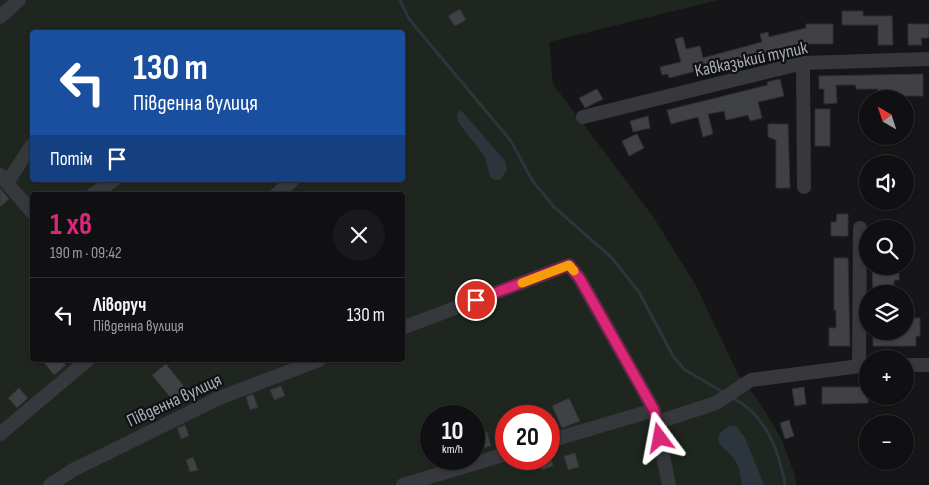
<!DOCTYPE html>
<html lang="uk">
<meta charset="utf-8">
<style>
:root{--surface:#101012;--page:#19191b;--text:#f1f3f6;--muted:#9c9d9f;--line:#303032;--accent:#db2777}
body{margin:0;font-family:"Sofia Sans Condensed",sans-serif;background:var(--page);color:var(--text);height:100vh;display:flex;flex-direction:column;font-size:19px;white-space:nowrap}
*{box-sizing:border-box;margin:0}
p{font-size:16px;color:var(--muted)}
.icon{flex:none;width:28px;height:28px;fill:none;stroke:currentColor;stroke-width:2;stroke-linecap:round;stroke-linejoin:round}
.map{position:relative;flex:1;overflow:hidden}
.panel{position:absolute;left:30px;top:192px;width:375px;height:170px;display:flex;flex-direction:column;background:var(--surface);border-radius:5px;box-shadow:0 1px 4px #0004,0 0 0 1px var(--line)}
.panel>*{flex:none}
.top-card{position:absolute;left:30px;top:30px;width:375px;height:152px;border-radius:5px;box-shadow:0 1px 4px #0004,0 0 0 1px var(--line);background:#1a4fa0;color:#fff;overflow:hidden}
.needle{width:32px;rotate:321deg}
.buttons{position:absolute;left:859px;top:90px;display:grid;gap:10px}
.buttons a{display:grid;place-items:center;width:55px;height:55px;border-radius:50%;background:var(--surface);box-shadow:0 1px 4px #0004,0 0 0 1px var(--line);font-size:25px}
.speed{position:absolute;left:420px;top:405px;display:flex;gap:10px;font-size:25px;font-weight:700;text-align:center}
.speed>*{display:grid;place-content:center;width:65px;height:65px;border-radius:50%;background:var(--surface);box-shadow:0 1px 4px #0004,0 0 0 1px var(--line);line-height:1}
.speed small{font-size:12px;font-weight:400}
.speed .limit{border:8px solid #d22;background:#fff;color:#111}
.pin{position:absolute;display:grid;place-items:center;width:42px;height:42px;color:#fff;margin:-21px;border:2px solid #fff;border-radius:50%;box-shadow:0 1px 5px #0007}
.me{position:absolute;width:55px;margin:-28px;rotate:347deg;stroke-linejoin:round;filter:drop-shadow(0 0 4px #0008)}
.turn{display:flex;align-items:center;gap:18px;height:105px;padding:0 20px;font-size:22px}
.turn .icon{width:65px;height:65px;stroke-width:2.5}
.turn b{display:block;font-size:35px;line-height:42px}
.then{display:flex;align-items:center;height:48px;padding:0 20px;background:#0003;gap:10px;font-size:19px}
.round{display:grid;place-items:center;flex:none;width:52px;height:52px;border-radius:26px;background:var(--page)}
.summary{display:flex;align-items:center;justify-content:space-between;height:85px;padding:0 20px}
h1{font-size:30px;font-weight:700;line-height:38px;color:var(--accent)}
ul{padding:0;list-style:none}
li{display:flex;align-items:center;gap:15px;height:75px;padding:0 20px;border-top:1px solid var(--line)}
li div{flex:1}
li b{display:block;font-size:19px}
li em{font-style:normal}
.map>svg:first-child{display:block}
.green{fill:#1e261f;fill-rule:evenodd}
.water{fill:#2c353c}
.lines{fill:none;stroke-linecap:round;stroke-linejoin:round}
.stream{stroke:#2c353c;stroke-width:3}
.building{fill:#404145;stroke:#303034}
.minor{stroke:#37383d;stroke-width:14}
.route-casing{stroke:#8e194d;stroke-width:12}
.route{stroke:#db2777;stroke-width:9}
.slow{stroke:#f59e0b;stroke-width:9}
.labels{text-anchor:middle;stroke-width:4.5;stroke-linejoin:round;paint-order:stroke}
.street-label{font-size:18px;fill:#a8adb8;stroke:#111113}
</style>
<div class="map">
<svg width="929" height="485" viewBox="0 0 929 485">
<rect width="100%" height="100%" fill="#161618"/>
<!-- green -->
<path class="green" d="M0,0H718L549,42L553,84L654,218L696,286L738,374L762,406L782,440L795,476L796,485H0ZM32,32H402V180H32ZM32,195H402V360H32ZM431,416H474V459H431ZM506,416H549V459H506Z"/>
<!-- water -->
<g class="water">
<polygon points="461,110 505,161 507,170 500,180 494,180 490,177 485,157 458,122 457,114"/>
<path d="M729,426H736L745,438L764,485H742C741,477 740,469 736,462C729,448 704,442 729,426Z"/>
</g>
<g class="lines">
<!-- stream -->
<g class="stream">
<polyline points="400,0 409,19 511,141 532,180 553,206 612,258 639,292 673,356 685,370 723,392"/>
<path d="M733,398C766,415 779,450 785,485"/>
</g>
</g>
<!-- building -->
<g class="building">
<polygon points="460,9 466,20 455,26 448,16"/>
<polygon points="842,11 863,11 863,16 892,16 893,45 878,45 878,25 842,25"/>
<polygon points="806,24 833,24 833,44 803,44 669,78 668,74 662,75 660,67 681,62 675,39 683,37 686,49 700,46 703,58 762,42 760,34 768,32 769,37 806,28"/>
<polygon points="908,24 929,24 929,38 921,38 922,45 908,45"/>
<polygon points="923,74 923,96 878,96 878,89 856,89 856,85 836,85 837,103 824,104 824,89 819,89 819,76"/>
<polygon points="780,79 784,96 758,102 762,118 750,121 748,115 726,120 724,111 708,114 713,134 703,137 698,117 671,124 667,110 768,85 767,82"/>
<polygon points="597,89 603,99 585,108 579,98"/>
<rect x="815" y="109" width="15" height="37"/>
<polygon points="648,116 650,128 633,132 630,121"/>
<polygon points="768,124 788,124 790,188 776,188 776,140 768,137"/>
<polygon points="637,134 644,148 629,156 622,141"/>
<polygon points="0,188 9,199 0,207"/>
<polygon points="837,214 848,214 848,236 831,236 831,222 836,222"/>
<polygon points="834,258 848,258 850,346 829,346 829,328 836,328 836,310 834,310"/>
<polygon points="872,266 899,266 899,280 894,280 894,294 873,294"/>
<polygon points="905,318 920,318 920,336 916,336 916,346 873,346 873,332 905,331"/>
<polygon points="42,360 61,360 66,365 54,375"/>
<polygon points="166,364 191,395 177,406 152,375"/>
<polygon points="281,386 285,396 274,400 270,390"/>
<polygon points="804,387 806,404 795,406 792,389"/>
<polygon points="822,387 868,387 868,403 822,404"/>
<polygon points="19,388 28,398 17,408 8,398"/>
<polygon points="253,394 258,407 250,410 246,397"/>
<polygon points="569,398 580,421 562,428 552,406"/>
<polygon points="789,420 794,436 785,439 780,423"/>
<polygon points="185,425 189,436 181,439 177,428"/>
<polygon points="487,432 491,446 480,449 476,435"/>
<polygon points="575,453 579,467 568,470 564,456"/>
<polygon points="193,457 198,470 190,472 186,460"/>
<polygon points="538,459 551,459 553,466 542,470"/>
</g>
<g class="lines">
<!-- minor -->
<g class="minor">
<polyline points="0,17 19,0"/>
<polyline points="803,63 804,187"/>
<polyline points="583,117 803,63 929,59"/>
<polyline points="0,175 32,212"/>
<polyline points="7,183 32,145"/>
<polyline points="92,195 114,180"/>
<polyline points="276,195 293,180"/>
<polyline points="402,328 569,265 580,279 654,410 669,485"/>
<polyline points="859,365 860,228"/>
<polyline points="905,365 929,365"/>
<polyline points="658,422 716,403 751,380 868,365"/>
<polyline points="0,434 88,360"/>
<polyline points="549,441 654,410"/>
<polyline points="50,485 73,470 217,399 319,360"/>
<polyline points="403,485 506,454"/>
</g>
</g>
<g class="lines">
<!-- route casing -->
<g class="route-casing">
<polyline id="route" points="476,300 569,265 580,279 654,410 660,438"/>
</g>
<!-- route -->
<use href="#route" class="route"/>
<!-- slow -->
<polyline class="slow" points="522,283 569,265 574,271"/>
</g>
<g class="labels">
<!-- street labels -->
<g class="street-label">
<text transform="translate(751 59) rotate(-12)" y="6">Кавказький тупик</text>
<text transform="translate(174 400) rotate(-25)" y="6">Південна вулиця</text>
</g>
</g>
</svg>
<div class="buttons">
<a><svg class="needle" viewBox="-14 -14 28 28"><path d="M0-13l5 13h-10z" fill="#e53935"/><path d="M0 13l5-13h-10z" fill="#9c9d9f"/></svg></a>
<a><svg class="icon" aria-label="sound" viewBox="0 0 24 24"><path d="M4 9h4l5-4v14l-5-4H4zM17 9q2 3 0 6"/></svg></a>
<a><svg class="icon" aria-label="search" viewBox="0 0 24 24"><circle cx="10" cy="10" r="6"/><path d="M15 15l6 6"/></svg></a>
<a><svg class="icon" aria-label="layers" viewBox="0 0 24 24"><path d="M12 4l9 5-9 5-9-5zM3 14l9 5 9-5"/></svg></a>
<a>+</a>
<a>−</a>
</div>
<div class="speed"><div>10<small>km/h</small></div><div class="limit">20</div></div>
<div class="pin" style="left:476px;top:300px;background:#d93025"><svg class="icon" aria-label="arrive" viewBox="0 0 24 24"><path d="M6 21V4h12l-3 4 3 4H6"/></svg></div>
<svg class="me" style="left:660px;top:438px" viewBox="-20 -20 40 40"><path d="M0-17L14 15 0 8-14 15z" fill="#db2777" stroke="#fff" stroke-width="4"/></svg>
<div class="top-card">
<div class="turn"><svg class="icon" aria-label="left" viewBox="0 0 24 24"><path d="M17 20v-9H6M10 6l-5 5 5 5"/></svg><div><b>130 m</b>Південна вулиця</div></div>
<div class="then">Потім<svg class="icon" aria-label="arrive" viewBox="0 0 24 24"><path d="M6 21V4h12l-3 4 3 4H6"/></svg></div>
</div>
<section class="panel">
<div class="summary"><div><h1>1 хв</h1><p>190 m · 09:42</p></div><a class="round"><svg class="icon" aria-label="close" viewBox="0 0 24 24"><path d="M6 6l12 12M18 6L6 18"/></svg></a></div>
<ul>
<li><svg class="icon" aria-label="left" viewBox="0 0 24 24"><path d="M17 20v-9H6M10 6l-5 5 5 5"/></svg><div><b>Ліворуч</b><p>Південна вулиця</p></div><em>130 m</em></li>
</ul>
</section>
</div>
